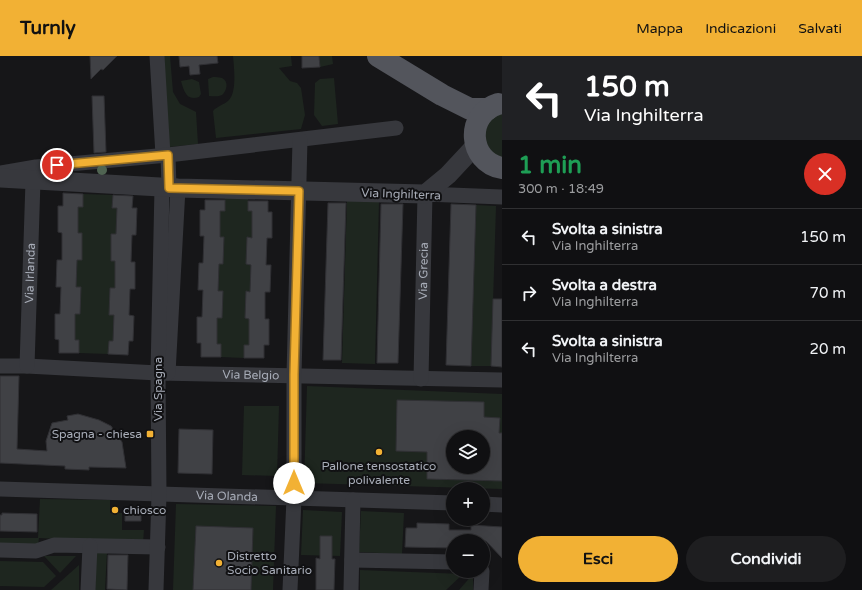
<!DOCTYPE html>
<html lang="it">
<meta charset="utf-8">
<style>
:root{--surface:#101012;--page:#1e1e20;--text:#f1f3f6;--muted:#9c9d9f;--line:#303032;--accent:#f2b134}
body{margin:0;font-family:"Varela Round",sans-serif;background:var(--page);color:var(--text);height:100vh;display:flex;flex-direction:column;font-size:15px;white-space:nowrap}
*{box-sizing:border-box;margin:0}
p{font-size:13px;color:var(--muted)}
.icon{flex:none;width:22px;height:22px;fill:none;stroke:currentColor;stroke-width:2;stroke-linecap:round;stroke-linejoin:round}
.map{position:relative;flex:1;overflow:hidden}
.sheet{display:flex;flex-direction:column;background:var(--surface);width:360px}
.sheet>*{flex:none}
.top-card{background:#202124;color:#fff;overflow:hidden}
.fabs{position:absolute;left:446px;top:374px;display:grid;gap:8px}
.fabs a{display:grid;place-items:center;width:44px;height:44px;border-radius:50%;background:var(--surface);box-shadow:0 4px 16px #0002,0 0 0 1px var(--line);font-size:20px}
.pin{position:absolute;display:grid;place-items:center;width:34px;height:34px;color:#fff;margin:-17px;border:2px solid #fff;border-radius:50%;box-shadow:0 1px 4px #0007}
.me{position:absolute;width:44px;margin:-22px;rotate:0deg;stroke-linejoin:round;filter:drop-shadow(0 0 3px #0008)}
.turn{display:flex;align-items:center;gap:14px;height:84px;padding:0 16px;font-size:18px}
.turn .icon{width:52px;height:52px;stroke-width:2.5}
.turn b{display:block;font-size:28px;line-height:34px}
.round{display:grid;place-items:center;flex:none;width:42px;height:42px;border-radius:21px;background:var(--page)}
.headline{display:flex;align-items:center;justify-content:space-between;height:68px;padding:0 16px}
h1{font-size:24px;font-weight:700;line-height:30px;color:#1e9e55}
.primary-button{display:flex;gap:8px;margin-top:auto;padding:8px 16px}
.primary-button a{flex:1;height:46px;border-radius:24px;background:var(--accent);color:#111;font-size:16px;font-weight:700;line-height:46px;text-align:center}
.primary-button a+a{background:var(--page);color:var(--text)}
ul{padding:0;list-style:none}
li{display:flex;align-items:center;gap:12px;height:56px;padding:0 16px;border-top:1px solid var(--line)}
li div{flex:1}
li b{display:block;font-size:15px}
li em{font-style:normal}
header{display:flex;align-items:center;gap:24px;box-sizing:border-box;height:56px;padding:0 20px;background:var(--accent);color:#111}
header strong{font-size:19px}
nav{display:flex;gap:22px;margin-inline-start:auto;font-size:14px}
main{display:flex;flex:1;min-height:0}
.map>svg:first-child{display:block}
.green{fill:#1e261f;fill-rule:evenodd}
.building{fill:#404145;stroke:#303034;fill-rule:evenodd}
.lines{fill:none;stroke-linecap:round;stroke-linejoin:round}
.minor{stroke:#37383d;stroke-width:15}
.tertiary{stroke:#37383d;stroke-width:19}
.primary{stroke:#53555c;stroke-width:22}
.tree{fill:#506452}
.route-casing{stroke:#9d7322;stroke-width:10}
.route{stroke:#f2b134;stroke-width:7}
.poi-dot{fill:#f2b134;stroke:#111113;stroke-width:1.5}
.labels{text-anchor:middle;stroke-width:4;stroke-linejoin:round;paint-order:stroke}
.street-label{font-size:12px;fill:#a8adb8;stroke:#111113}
.poi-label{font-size:12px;fill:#a8adb8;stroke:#111113;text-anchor:start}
</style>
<header>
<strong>Turnly</strong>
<nav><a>Mappa</a><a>Indicazioni</a><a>Salvati</a></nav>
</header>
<main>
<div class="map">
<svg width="502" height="534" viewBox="0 0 502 534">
<rect width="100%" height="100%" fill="#161618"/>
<!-- green -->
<g class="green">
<polygon points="163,0 170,0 173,36 180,48 196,56 198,88 169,91"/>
<path d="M233,0H291L292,10L279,12L290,25L297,27L301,32L305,59L301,73L216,82L213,55C217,50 224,49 229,44C237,36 234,11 233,0Z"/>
<polygon points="319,0 332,0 333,8 320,11"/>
<path d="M213,21C216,21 219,21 222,22C229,25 227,35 222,39C218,41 213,40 209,40L208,23Z"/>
<polygon points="334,22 338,68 322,70 314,59 315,27 320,23"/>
<path d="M192,23L199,26L201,38L199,41C186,45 184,35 181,25Z"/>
<path d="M502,56V104L489,97C481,70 478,72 502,56Z"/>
<polygon points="83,138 113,139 112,151 117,152 116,178 111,178 111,205 115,205 115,232 110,232 109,259 114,259 113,285 109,285 108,298 79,297 79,284 75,284 75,258 80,258 81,231 76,231 77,204 81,204 82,177 78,177 78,151 83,151"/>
<polygon points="225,142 248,142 248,155 252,155 252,182 247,182 246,208 251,209 250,236 246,236 245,262 249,263 249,289 244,289 244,302 221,301 221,288 217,288 217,262 223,235 218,235 219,208 223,208 224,181 220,181 220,155 225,155"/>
<polygon points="347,144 379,145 375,308 342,307"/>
<polygon points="476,149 496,150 491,310 471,310"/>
<path d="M307,330L502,338V433L304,427ZM453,381H483V411H453Z"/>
<polygon points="244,350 279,350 277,420 242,419"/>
<polygon points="40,443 110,444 110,457 122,457 122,474 144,474 143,487 39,482 38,489 0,488 0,482 38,482"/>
<polygon points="176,448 276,450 273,534 251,534 253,472 196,470 193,534 173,534"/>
<polygon points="303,454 342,456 340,500 301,499"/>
<polygon points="361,455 404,457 402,498 359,496"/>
<polygon points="96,496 107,496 105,534 95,534"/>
<polygon points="44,500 76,500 60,517"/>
<polygon points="0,505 43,506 56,520 44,531 0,530"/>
<polygon points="79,509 79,534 51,534"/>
<polygon points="360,514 463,518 446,534 360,534"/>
<polygon points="473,518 473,534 459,534"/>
</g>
<!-- building -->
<g class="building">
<polygon points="90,0 117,0 103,14 101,13 91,23"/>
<polygon points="179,0 217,0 218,7 199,9 200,18 190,19 189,10 180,11"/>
<polygon points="302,0 319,0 320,11 302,12"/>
<polygon points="92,40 104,40 106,96 94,97"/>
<polygon points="63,137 83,138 83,151 78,151 78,177 82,177 82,204 77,204 76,231 81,231 80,258 75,258 75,284 79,284 79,297 59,297 59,284 55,283 55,258 60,258 61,231 56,231 57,204 62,204 62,177 58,176 58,150 63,150"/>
<polygon points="113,139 133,140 132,152 137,152 136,179 132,179 131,206 135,206 135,233 130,233 129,259 134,260 133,285 129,285 128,299 108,298 109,285 113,285 114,259 109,259 110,232 115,232 115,205 111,205 111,178 116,178 117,152 112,152"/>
<polygon points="205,144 225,144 225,155 220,155 220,181 224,181 223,208 219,208 218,235 223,235 222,262 217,262 217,288 221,288 221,301 201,301 201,287 197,287 197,261 202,261 203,234 198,234 199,207 203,207 204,180 200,180 200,154 205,154"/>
<polygon points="248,145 268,145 268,156 272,156 272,182 267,182 266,209 271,209 270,236 265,236 265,263 269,263 269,289 264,289 264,302 244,302 244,289 249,289 249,263 245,262 246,235 250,236 251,209 246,208 247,181 252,182 252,155 248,155"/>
<polygon points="328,147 346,147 341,304 323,304"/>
<polygon points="381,148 403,148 398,307 377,307"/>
<polygon points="451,148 476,149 471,310 446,309"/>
<polygon points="493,243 502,243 502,311 491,310"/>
<polygon points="0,320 19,320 17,393 47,395 46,385 52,367 68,364 67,360 78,358 99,364 111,370 122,386 126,412 89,411 89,414 65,413 65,410 0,407"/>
<path d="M397,344L484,346V361L500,362L499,377H502V425L427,423V396L396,395ZM453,381H483V411H453Z"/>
<polygon points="179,373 213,374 212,418 178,417"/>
<polygon points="125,452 141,453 141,465 125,465"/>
<polygon points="2,457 37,458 37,476 0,475 0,459 2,459"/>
<polygon points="417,467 449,468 449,474 471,474 471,469 502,471 502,502 486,485 453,485 453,492 405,491 406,472 417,472"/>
<polygon points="196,470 253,472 251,534 193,534"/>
<polygon points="320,480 332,480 332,503 335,503 334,534 316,534 316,502 320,503"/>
<polygon points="108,499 128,499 127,534 107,533"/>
</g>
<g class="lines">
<!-- minor -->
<g class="minor">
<polyline points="157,0 163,99"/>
<polyline points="168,99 169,132"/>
<polyline points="0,117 36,111 168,99 396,72"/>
<path id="s1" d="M0,310H27L158,317L502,324"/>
<path id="s2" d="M27,310L33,125"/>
<polyline points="168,317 178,132"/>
<path id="s3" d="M421,323L425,138L502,141"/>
<path id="s4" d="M0,433L453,447"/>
<polyline points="483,448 502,449"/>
<polyline points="0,494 36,495 54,489 158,491"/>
<polyline points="352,504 453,506"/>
<polyline points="88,534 90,490"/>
<polyline points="156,534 159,439 158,317 162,132"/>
<polyline points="290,534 294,442 294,319 300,84"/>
<polyline points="351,534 353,444"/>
<polyline points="481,534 482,515"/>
</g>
<!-- tertiary -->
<polyline class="tertiary" points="0,122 178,132 425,138 448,119 476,89"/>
<!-- primary -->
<g class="primary">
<polyline points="378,0 442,39 470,53 488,53"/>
<path d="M498,48C465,58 468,106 502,112"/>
</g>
</g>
<!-- trees -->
<circle class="tree" cx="102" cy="114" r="5"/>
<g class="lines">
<!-- route casing -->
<g class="route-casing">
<polyline id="route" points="57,109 168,99 169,132 299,135 294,319 294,427"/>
</g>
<!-- route -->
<use href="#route" class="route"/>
</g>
<!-- markers -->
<g class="poi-dot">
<rect x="146" y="374" width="8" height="8" rx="2"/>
<circle cx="379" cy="396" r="4"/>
<circle cx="115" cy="454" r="4"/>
<circle cx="219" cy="507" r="4"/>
</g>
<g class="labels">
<!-- street labels -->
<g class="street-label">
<text transform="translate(401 138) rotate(2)" y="4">Via Inghilterra</text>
<text dy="4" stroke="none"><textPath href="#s3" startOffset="108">Via Grecia</textPath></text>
<text dy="4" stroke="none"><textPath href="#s2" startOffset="93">Via Irlanda</textPath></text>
<text dy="4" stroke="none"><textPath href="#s1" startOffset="251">Via Belgio</textPath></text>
<text transform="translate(158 333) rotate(-90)" y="4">Via Spagna</text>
<text dy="4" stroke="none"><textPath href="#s4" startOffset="227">Via Olanda</textPath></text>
</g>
<!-- poi labels -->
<g class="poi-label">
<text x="142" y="382" text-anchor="end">Spagna - chiesa</text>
<text x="379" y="414" text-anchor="middle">Pallone tensostatico<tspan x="379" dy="14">polivalente</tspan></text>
<text x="123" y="458">chiosco</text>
<text x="227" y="504">Distretto<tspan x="227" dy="14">Socio Sanitario</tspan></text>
</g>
</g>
</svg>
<div class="fabs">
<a><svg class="icon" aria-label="layers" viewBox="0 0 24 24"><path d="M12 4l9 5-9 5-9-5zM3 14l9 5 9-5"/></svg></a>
<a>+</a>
<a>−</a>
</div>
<div class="pin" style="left:57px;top:109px;background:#d93025"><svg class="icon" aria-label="arrive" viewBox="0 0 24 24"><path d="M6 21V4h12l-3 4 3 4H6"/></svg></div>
<svg class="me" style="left:294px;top:427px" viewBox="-20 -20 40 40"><circle r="19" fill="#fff"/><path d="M0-13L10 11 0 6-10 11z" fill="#f2b134"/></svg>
</div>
<section class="sheet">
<div class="top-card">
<div class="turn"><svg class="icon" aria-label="left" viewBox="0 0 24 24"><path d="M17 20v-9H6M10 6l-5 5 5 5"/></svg><div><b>150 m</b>Via Inghilterra</div></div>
</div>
<div class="headline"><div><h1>1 min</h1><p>300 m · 18:49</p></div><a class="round" style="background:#d93025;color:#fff"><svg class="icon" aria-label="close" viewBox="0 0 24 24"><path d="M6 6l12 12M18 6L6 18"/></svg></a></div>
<ul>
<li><svg class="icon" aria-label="left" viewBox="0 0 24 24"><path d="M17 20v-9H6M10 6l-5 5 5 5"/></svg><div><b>Svolta a sinistra</b><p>Via Inghilterra</p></div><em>150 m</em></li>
<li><svg class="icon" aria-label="right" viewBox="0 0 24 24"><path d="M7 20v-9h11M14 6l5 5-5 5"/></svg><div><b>Svolta a destra</b><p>Via Inghilterra</p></div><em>70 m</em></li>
<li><svg class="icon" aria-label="left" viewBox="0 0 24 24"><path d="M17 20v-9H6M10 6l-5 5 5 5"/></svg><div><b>Svolta a sinistra</b><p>Via Inghilterra</p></div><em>20 m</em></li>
</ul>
<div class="primary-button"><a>Esci</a><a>Condividi</a></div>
</section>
</main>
